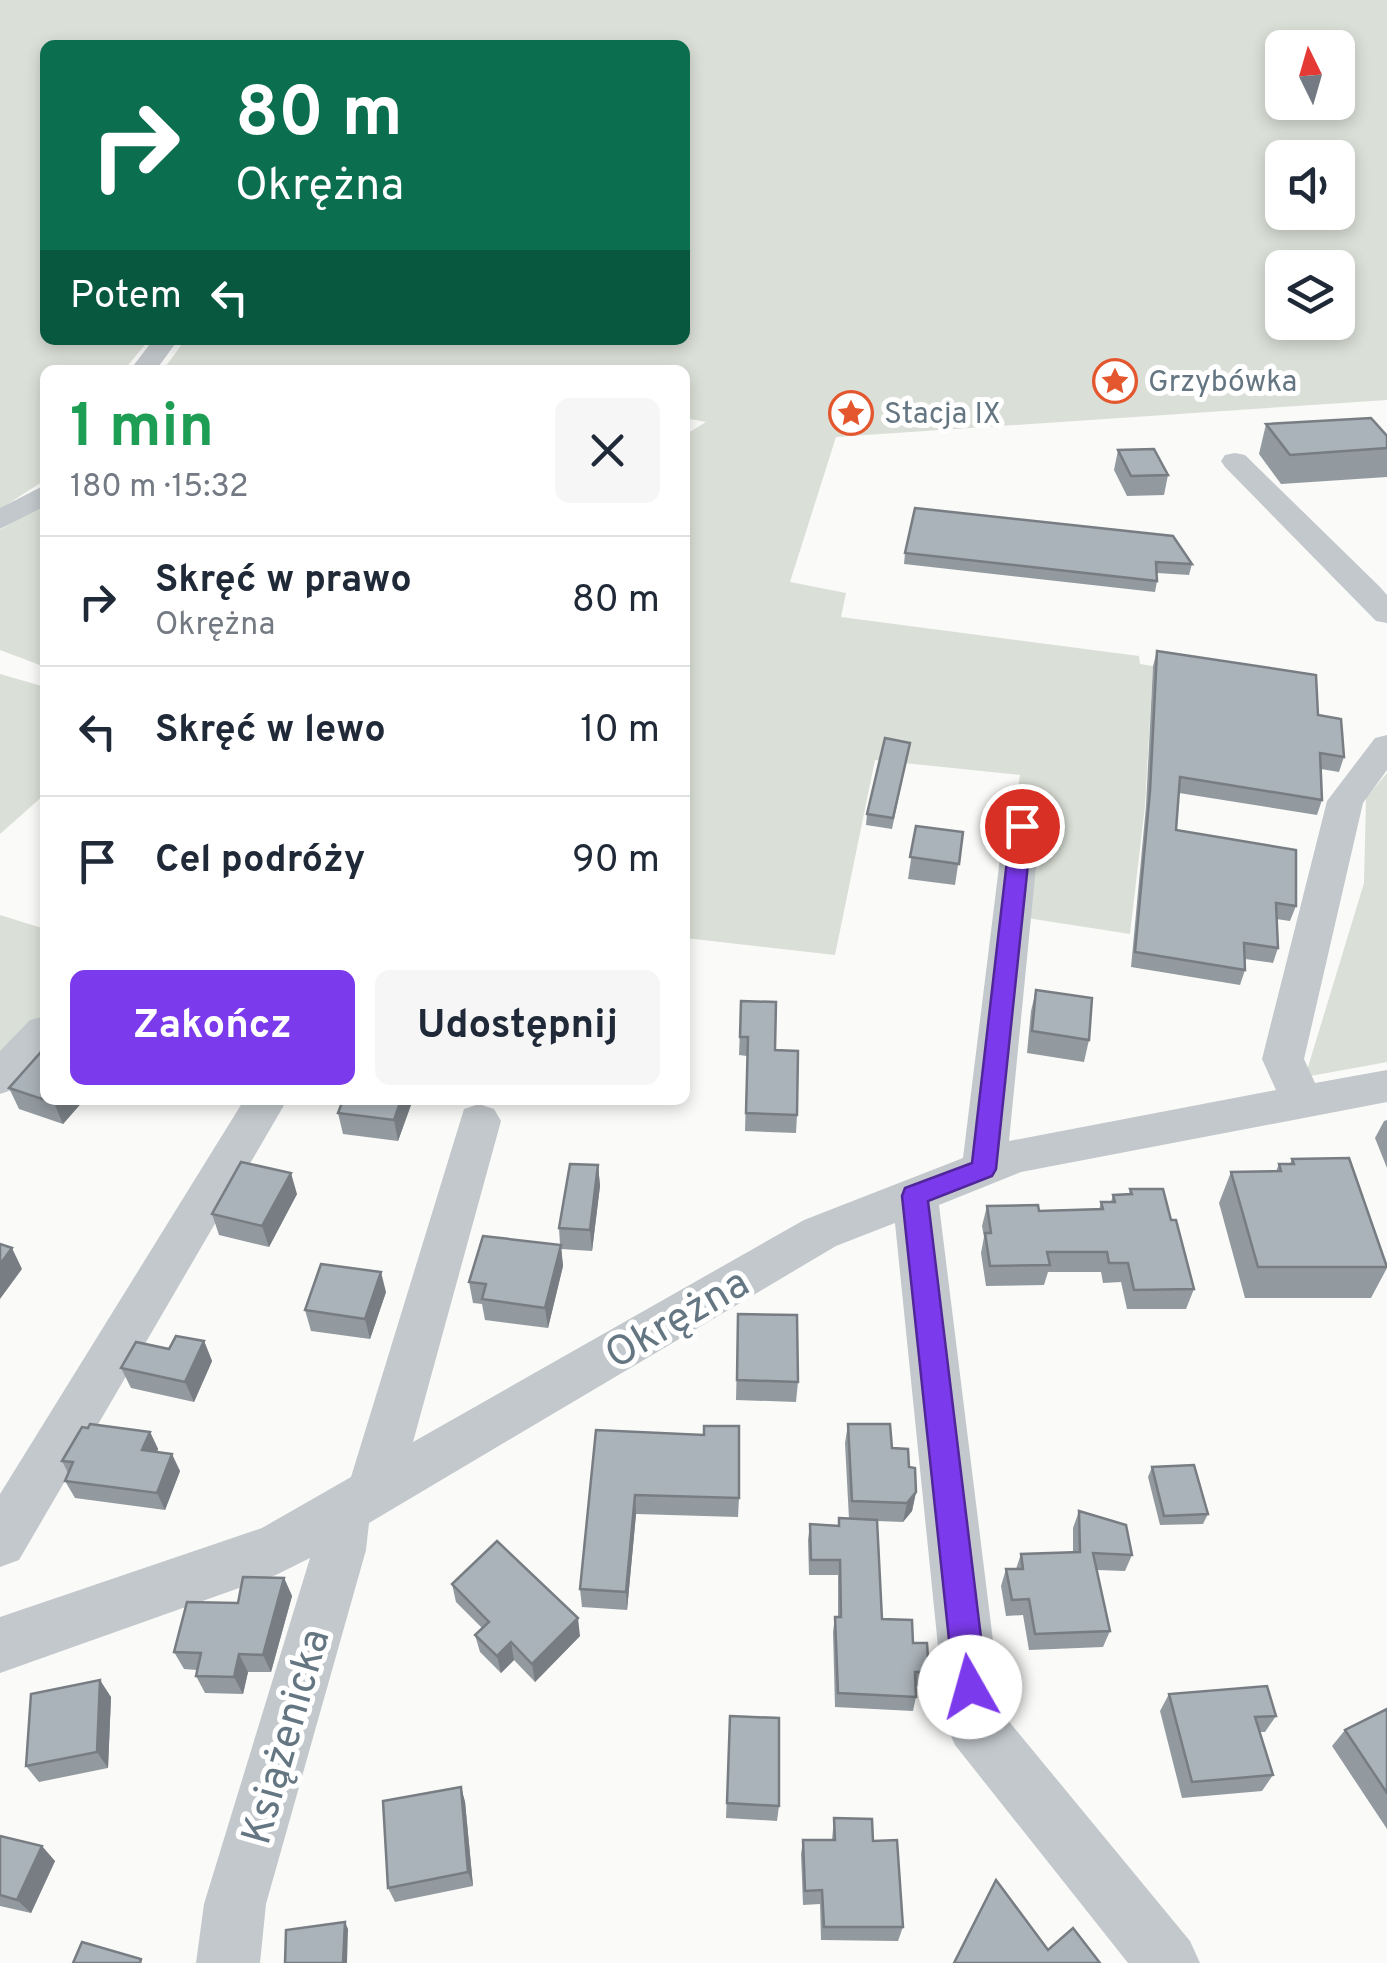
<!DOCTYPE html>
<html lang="pl">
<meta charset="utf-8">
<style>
:root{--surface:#fff;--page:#f6f6f7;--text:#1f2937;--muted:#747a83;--line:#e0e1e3;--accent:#7c3aed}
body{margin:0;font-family:Overpass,sans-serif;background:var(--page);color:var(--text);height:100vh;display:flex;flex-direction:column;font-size:38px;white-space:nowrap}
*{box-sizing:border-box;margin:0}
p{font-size:32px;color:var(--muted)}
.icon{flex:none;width:55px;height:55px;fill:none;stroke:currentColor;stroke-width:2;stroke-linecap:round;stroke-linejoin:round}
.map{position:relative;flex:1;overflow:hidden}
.details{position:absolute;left:40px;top:365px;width:650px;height:740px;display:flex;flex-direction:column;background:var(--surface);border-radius:15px;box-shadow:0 5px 15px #0003}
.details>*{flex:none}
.hud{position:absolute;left:40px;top:40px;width:650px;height:305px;border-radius:15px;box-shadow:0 5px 15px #0003;background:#0b6e4f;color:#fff;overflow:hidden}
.needle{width:65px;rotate:355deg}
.controls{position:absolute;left:1265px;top:30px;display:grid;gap:20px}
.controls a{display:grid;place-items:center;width:90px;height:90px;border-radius:15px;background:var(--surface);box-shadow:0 5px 15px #0003;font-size:50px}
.pin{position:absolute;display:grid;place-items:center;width:85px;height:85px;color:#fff;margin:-42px;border:5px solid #fff;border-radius:50%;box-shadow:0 2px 10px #0007}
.me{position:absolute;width:110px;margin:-55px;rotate:353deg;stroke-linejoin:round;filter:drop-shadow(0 0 8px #0008)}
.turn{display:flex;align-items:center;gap:35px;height:210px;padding:0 30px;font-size:45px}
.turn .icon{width:130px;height:130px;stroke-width:2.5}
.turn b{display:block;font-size:70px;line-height:85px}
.then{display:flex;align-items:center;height:95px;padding:0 30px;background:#0003;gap:20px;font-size:38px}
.round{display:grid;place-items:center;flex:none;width:105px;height:105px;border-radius:15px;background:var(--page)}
.headline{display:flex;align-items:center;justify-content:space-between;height:170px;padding:0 30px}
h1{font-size:60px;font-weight:700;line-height:75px;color:#1e9e55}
.primary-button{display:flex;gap:20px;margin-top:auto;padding:20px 30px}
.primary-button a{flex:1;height:115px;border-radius:15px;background:var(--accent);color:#fff;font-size:40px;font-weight:700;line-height:115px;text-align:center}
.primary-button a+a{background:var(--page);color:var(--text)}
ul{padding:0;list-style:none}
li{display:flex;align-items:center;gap:30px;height:130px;padding:0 30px;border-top:2px solid var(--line)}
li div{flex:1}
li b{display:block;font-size:38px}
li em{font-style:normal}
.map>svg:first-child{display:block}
.green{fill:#dadfd7;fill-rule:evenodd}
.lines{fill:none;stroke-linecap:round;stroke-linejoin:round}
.minor{fill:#c3c8cc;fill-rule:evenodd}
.wall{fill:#929a9f}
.shaded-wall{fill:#777d82}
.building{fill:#aab3b9;stroke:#777d82;stroke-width:2.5}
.route{fill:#7c3aed;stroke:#51269a;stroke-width:2.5}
.labels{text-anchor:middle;stroke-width:10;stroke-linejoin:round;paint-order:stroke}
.far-poi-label{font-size:30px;fill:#657683;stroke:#fff;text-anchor:start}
.near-street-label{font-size:42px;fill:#657683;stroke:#fff}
</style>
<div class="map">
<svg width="1387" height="1963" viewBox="0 0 1387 1963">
<rect width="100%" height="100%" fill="#fafaf8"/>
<!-- green -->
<g class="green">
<path d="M0,0H1387V400L836,437L790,582L846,593L841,617L1139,656L1140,664L1153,666L1145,806L1130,934L1027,918L1044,814L1014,812L1020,775L875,760L835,955L685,938V435L706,422L685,418V370H163L185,340H685V45H45V340H149L124,370H45V480L0,509ZM1282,48H1338V102H1282ZM1282,158H1338V212H1282ZM1282,268H1338V322H1282Z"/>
<polygon points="45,503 45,667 0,650 0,530"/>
<polygon points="0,674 45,687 45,794 0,834"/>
<polygon points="1387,773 1387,1062 1305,1077 1364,883 1366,798"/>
<polygon points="0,915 45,929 45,1022 0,1069"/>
</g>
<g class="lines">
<!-- minor -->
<g class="minor">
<polygon points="153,340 178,340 156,370 130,370"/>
<polygon points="1235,453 1245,455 1380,587 1387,595 1387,623 1376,621 1225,467 1221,461 1225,455"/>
<polygon points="45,485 45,506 0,529 0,508"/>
<polygon points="1387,735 1387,770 1363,803 1304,1059 1315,1083 1387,1070 1387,1102 1021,1172 939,1205 1002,1713 1190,1941 1200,1963 1128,1963 955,1745 946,1725 895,1223 836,1246 369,1523 366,1550 266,1904 260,1963 196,1963 204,1904 310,1558 276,1575 0,1673 0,1617 262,1528 351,1477 464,1109 479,1104 494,1109 501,1121 413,1442 804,1220 963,1158 1004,826 1009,818 1022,814 1035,818 1040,826 1009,1141 1276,1090 1262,1059 1327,801 1375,738"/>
<polygon points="45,1016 45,1057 15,1089 0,1094 0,1051 30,1020"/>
<polygon points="244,1100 287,1100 19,1560 0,1567 0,1494"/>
</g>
</g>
<!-- wall -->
<g class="wall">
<polygon points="1266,424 1387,436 1387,477 1281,484 1259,454"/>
<polygon points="1118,450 1168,475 1164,495 1127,496 1114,470"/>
<polygon points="1173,536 1192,564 1189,575 1157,573 1157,581 1155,592 904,564 905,553"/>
<polygon points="1157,651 1318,715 1344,757 1339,772 1321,769 1322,800 1317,815 1179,793 1176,830 1296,906 1290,921 1276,919 1278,948 1273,963 1245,959 1245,970 1240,985 1131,967 1146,806 1153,666"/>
<polygon points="910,743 892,829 866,825 867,814"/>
<polygon points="916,826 963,832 955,885 908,879"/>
<polygon points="1036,990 1089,1040 1084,1062 1027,1053 1031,1011"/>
<polygon points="741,1001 775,1050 797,1115 796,1133 745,1131 747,1056 739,1055"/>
<polygon points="9,1088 84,1100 63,1124 19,1109"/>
<polygon points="343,1100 412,1100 412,1102 398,1141 343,1134 338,1113"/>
<polygon points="1387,1120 1387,1168 1375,1138 1384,1121"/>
<polygon points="1292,1159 1387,1268 1371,1298 1245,1298 1219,1203 1231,1172 1276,1171 1279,1164 1290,1164"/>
<polygon points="598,1165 600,1186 592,1251 561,1249 563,1266 548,1328 485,1320 482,1304 473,1303 469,1282 560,1245 559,1228"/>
<polygon points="1130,1189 1171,1220 1194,1289 1186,1309 1127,1309 1121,1282 1103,1283 1101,1272 1048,1272 1044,1285 986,1286 981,1253 984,1237 982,1226 987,1206 1039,1211 1099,1210 1101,1202 1111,1202 1113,1195 1129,1194"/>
<polygon points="297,1194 269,1247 219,1235 212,1214"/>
<polygon points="386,1292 370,1339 311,1331 305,1310"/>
<polygon points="738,1314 798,1382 796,1402 736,1400"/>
<polygon points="204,1341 212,1361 194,1402 131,1388 121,1368 169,1349"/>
<polygon points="848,1424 909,1467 916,1492 912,1511 903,1522 877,1521 882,1619 913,1643 929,1672 926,1687 916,1686 916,1697 913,1711 835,1707 833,1632 835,1617 838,1617 838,1575 809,1575 808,1540 810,1524 838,1525 839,1518 849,1519 845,1443"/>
<polygon points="596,1430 739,1498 738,1517 636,1514 627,1610 582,1607 580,1589"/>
<polygon points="150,1432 158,1449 157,1452 180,1471 165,1510 75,1498 65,1481 68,1473 62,1461"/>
<polygon points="1152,1467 1208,1514 1203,1524 1160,1525 1148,1477"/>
<polygon points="1079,1511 1132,1555 1125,1571 1097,1570 1110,1631 1103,1647 1029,1650 1023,1615 1006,1616 1001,1586 1006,1569 1016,1569 1021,1554 1073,1552 1073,1528"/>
<polygon points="284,1578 292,1596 271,1672 248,1672 243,1694 205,1693 196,1676 197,1670 184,1669 174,1652 238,1603"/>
<polygon points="452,1584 580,1636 535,1682 514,1660 501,1673 480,1652 475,1635 482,1628 456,1602"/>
<polygon points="1169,1694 1276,1716 1265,1732 1260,1732 1273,1775 1262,1791 1182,1798 1160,1711"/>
<polygon points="111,1697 108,1768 39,1782 26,1766"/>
<polygon points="1387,1709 1387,1829 1332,1746 1345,1730"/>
<polygon points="730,1716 779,1806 777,1821 726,1818"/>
<polygon points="461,1787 465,1802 473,1886 395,1902 388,1888"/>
<polygon points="834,1818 873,1841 903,1927 898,1941 821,1940 820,1904 803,1905 801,1854 803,1840 832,1840"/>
<polygon points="0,1836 55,1861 31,1913 0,1906"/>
</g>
<!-- shaded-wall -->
<g class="shaded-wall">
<polygon points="56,1100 84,1100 63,1124 54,1103"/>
<polygon points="401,1100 412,1100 412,1102 398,1141 394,1120"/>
<polygon points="598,1165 600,1186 592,1251 590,1230"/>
<polygon points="291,1173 297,1194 269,1247 262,1226"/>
<polygon points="561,1245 563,1266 548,1328 545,1308"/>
<polygon points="12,1248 22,1269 0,1299 0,1264"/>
<polygon points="381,1272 386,1292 370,1339 365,1319"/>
<polygon points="204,1341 212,1361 194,1402 185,1382"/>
<polygon points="150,1432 158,1449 151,1468 142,1450"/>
<polygon points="172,1454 180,1471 165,1510 157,1493"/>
<polygon points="916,1492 912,1511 903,1522 907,1503"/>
<polygon points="635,1495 636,1514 627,1610 626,1592"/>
<polygon points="284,1578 292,1596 271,1672 263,1655"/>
<polygon points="578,1618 580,1636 535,1682 532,1664"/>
<polygon points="511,1642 514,1660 501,1673 497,1656"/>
<polygon points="239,1654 248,1672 243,1694 234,1677"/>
<polygon points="100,1680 111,1697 108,1768 97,1752"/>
<polygon points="461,1787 465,1802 473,1886 468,1872"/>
<polygon points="42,1846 55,1861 31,1913 17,1900"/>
<polygon points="345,1922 348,1929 347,1963 343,1963"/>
</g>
<!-- building -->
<g class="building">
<polygon points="1371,418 1387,436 1387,448 1290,455 1266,424"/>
<polygon points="1154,449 1168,475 1131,476 1118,450"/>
<polygon points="915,508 1173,536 1192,564 1156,562 1157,581 905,553"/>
<polygon points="1157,651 1316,675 1318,715 1341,719 1344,757 1320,753 1322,800 1180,777 1176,830 1296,850 1296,906 1276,903 1278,948 1244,943 1245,970 1135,952 1150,791"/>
<polygon points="885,738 910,743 893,818 867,814"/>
<polygon points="916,826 963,832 959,864 910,857"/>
<polygon points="1036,990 1092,998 1089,1040 1032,1031"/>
<polygon points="741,1001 776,1002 775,1050 798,1051 797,1115 746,1113 748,1037 740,1037"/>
<polygon points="41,1052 45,1053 45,1100 56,1100 54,1103 9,1088"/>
<polygon points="343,1100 401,1100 394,1120 338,1113"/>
<polygon points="1349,1158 1387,1267 1258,1267 1231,1172 1281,1171 1279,1164 1294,1164 1292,1159"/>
<polygon points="241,1162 291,1173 262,1226 212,1214"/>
<polygon points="570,1164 598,1165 590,1230 559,1228"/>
<polygon points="1130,1189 1163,1189 1171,1220 1176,1220 1194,1289 1134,1290 1128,1263 1109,1263 1107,1252 1047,1252 1050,1265 990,1266 985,1233 991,1233 987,1206 1038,1205 1039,1211 1103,1209 1101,1202 1115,1202 1113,1195 1132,1194"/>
<polygon points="483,1236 561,1245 545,1308 482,1299 486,1284 469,1282"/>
<polygon points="0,1244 12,1248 0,1264"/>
<polygon points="321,1264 381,1272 365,1319 305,1310"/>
<polygon points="738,1314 797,1315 798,1382 737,1380"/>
<polygon points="176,1336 204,1341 185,1382 121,1368 136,1342 169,1349"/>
<polygon points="90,1424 150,1432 142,1450 172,1454 157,1493 65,1481 73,1462 62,1461 82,1427 88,1428"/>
<polygon points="848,1424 890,1424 892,1448 908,1449 909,1467 915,1468 916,1492 907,1503 852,1501"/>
<polygon points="704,1426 739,1426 739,1498 635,1495 626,1592 580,1589 596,1430 704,1435"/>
<polygon points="1194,1465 1208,1514 1164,1516 1152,1467"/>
<polygon points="1079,1511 1126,1525 1132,1555 1093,1553 1110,1631 1035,1634 1029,1599 1012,1600 1006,1569 1023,1569 1021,1554 1080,1552"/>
<polygon points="839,1518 877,1520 882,1619 912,1620 913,1643 927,1643 929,1672 915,1672 916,1697 838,1693 835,1617 841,1617 840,1560 811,1560 810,1524 839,1526"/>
<polygon points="497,1541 578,1618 532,1664 511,1642 497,1656 475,1635 489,1622 452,1584"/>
<polygon points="243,1577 284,1578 263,1655 239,1654 234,1677 196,1676 201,1653 174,1652 187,1602 238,1603"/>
<polygon points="100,1680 97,1752 26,1766 31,1694"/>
<polygon points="1267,1686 1276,1716 1255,1717 1273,1775 1192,1782 1169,1694"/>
<polygon points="1387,1709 1387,1793 1345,1730"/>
<polygon points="730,1716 779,1718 779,1806 727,1803"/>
<polygon points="461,1787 468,1872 388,1888 383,1801"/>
<polygon points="834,1818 872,1819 873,1841 897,1840 903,1927 824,1927 822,1890 805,1891 803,1840 835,1840"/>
<polygon points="0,1836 42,1846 17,1900 0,1895"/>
<polygon points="996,1880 1048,1950 1073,1928 1100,1963 954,1963"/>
<polygon points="345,1922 343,1963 285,1963 286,1930"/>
<polygon points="82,1942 141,1959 140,1963 73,1963"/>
</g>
<!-- route -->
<polygon class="route" points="1022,819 1032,826 996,1169 992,1176 928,1201 987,1687 982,1698 970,1703 959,1698 954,1687 902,1196 905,1188 972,1163 1011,826"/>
<!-- icons -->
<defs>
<g id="sight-ring" transform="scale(2.25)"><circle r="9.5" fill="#fff" stroke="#e4572e" stroke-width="1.5"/><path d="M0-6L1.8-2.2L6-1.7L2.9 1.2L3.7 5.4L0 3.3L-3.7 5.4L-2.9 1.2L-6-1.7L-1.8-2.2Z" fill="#e4572e"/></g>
</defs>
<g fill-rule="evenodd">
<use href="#sight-ring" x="1115" y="381"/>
<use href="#sight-ring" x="851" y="413"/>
</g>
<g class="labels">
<!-- far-poi labels -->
<g class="far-poi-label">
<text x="1148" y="391">Grzybówka</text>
<text x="884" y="423">Stacja IX</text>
</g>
<!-- near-street labels -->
<g class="near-street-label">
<text transform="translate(676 1317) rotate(-30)" y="15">Okrężna</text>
<text transform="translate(284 1736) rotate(-74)" y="15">Książenicka</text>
</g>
</g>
</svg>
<div class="controls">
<a><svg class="needle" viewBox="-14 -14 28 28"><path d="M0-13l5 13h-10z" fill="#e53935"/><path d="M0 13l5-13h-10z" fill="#747a83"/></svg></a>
<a><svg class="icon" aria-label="sound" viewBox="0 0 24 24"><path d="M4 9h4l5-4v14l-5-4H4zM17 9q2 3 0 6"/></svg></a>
<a><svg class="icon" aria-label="layers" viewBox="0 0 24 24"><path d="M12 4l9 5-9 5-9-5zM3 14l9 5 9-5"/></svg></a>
</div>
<div class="pin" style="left:1022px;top:826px;background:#d93025"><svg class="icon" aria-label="arrive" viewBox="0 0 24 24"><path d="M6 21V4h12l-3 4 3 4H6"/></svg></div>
<svg class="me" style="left:970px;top:1687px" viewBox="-20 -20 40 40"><circle r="19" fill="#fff"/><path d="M0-13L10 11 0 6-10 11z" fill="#7c3aed"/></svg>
<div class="hud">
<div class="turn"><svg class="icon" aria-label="right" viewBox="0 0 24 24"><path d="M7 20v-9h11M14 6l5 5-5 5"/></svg><div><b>80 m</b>Okrężna</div></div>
<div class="then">Potem<svg class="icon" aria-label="left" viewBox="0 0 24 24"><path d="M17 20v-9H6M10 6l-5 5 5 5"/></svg></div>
</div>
<section class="details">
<div class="headline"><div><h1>1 min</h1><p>180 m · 15:32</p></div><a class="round"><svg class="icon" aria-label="close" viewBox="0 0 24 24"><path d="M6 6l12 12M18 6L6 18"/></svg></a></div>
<ul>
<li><svg class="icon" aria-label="right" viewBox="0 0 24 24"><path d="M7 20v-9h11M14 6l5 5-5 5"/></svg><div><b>Skręć w prawo</b><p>Okrężna</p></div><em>80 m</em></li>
<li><svg class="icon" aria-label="left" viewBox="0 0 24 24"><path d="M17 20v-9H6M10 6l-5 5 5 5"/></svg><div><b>Skręć w lewo</b></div><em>10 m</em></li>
<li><svg class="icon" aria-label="arrive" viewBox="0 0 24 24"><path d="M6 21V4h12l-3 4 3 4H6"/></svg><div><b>Cel podróży</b></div><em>90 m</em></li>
</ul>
<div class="primary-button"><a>Zakończ</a><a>Udostępnij</a></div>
</section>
</div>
